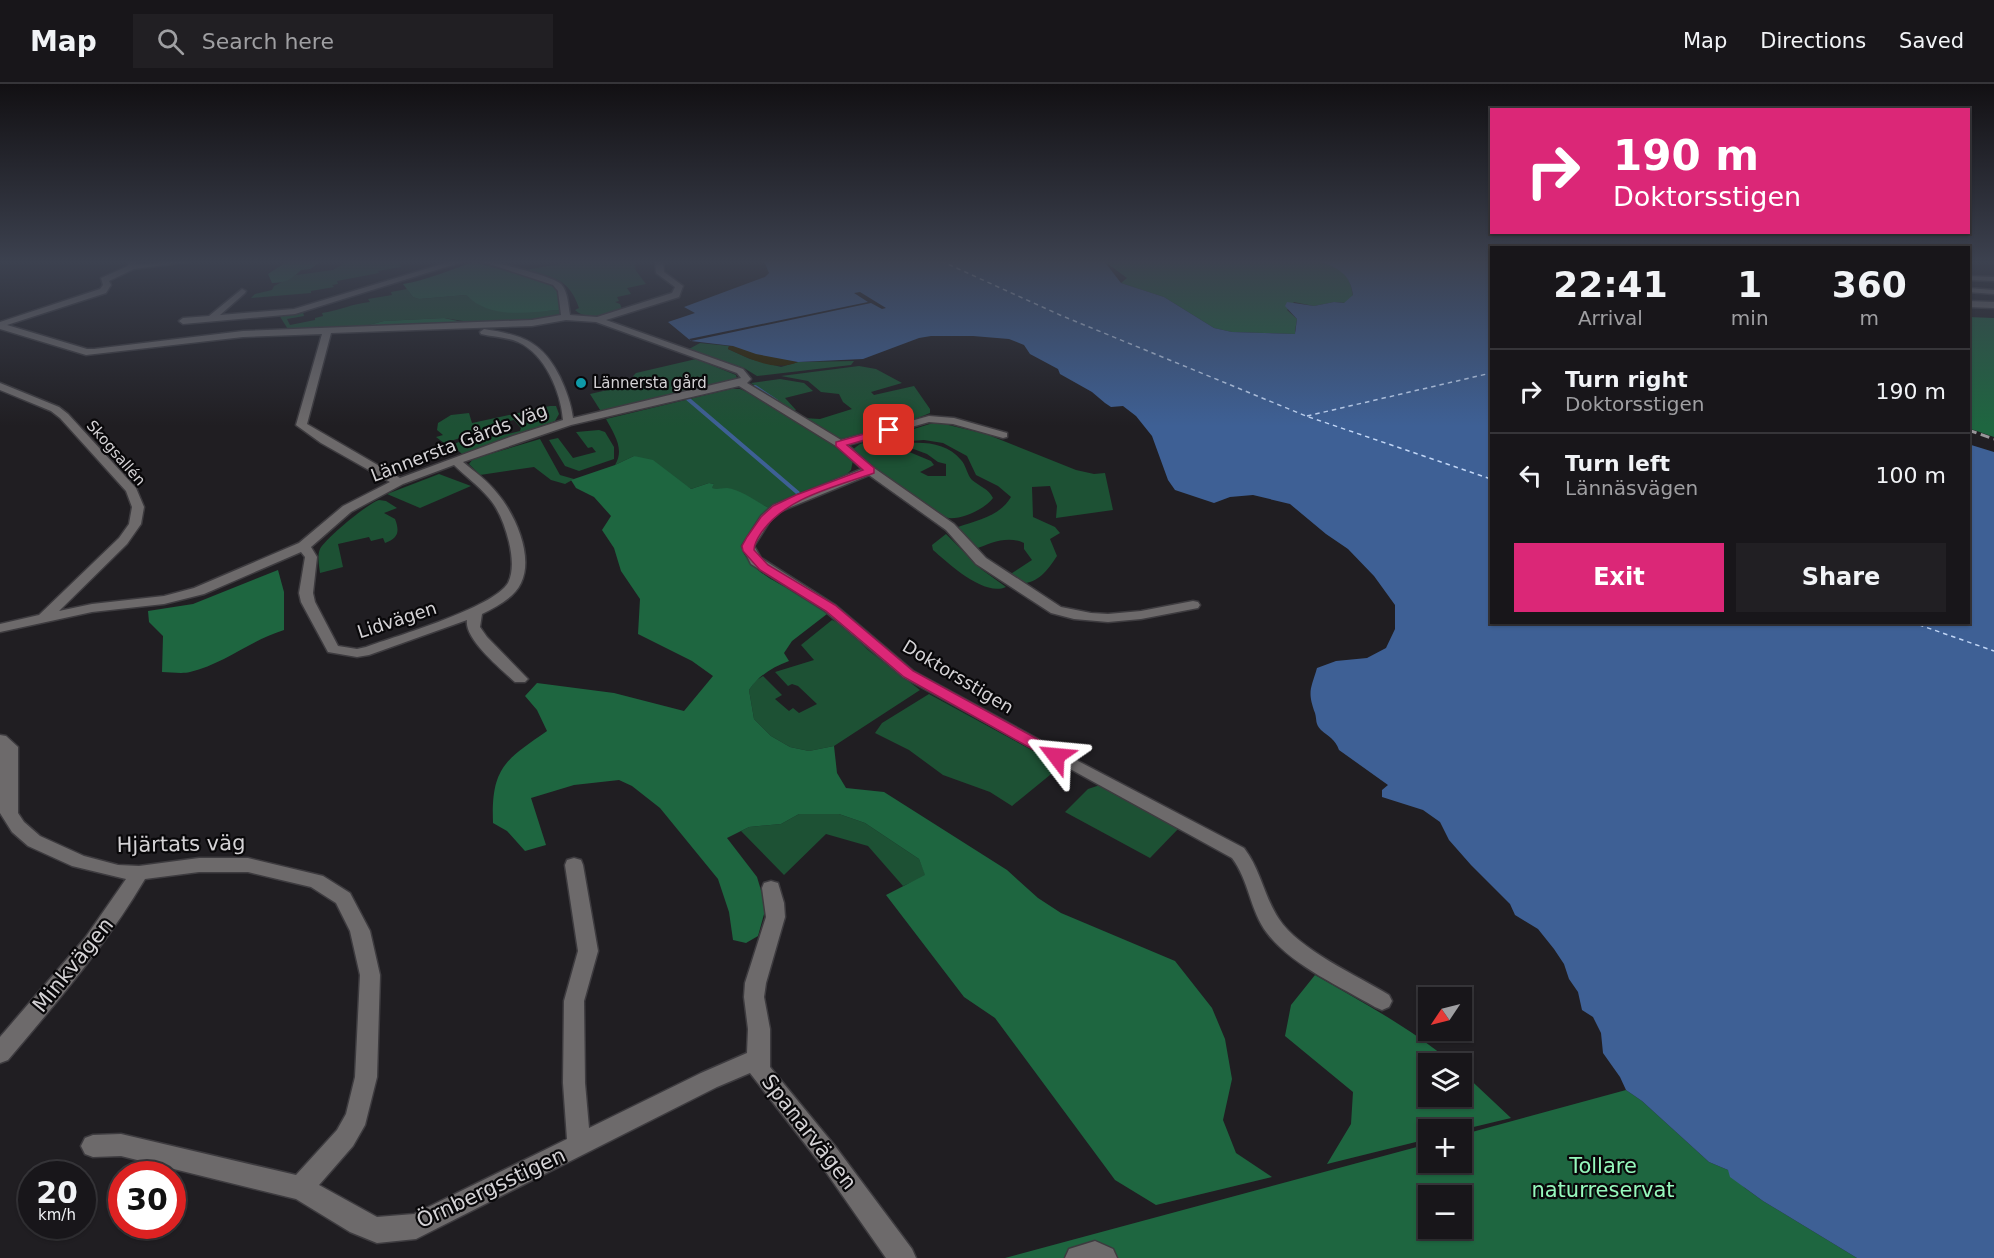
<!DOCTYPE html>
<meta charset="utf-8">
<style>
:root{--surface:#18161a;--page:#211f23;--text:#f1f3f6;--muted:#9f9fa2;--line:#363539;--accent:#db2777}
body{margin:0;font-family:"DejaVu Sans",sans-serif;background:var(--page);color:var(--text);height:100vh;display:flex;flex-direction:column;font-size:22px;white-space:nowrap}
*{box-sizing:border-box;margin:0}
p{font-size:20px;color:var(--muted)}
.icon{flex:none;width:33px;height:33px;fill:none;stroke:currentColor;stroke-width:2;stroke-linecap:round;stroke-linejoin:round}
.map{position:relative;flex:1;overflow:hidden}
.details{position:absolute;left:1490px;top:162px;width:480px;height:378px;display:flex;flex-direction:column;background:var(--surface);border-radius:0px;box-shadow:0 2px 4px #0004,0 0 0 2px var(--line)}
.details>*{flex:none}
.guide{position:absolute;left:1490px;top:24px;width:480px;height:126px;border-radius:0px;box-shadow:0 2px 4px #0004,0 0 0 2px var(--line);background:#db2777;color:#fff;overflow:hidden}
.needle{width:39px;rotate:235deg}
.fabs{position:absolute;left:1418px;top:903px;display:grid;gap:12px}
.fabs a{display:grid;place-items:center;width:54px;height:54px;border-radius:0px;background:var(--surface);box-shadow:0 2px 4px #0004,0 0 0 2px var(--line);font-size:30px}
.speed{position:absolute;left:18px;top:1077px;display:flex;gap:12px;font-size:30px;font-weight:700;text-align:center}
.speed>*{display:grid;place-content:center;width:78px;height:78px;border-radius:50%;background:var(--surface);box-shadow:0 2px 4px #0004,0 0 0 2px var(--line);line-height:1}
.speed small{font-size:15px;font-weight:400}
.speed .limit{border:9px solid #d22;background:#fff;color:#111}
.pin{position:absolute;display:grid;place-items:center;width:51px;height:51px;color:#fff;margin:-26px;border-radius:12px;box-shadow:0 3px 9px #0006}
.me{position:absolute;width:66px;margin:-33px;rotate:299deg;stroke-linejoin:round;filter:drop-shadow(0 0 4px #0008)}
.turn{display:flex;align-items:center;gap:21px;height:126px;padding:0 24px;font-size:27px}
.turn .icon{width:78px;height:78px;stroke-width:2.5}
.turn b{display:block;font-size:42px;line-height:51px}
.eta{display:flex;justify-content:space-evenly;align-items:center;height:102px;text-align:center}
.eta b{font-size:36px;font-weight:600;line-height:42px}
.cta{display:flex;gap:12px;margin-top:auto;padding:12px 24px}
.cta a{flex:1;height:69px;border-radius:0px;background:var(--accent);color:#fff;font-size:24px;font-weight:600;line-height:69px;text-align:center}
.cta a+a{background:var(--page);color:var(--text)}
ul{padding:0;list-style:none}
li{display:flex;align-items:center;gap:18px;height:84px;padding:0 24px;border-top:2px solid var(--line)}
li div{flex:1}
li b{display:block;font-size:22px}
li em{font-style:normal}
header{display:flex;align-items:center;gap:36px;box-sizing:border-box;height:84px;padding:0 30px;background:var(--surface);border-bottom:2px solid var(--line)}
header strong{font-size:28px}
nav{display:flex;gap:33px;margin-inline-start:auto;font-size:21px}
.search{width:420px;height:54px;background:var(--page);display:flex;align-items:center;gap:15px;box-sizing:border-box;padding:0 21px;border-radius:0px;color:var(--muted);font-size:22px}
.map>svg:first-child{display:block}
.green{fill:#1d5134}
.forest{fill:#1e6640;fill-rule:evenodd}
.sand{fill:#2e2504}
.water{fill:#3e6095}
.pier{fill:#201e22}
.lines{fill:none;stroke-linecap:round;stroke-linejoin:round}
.stream{stroke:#3e6095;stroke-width:4}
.ferry{stroke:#c1d6f6;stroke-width:1.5;stroke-dasharray:4.5 4;stroke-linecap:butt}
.minor-casing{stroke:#3d3b3f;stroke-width:3}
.minor{fill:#6d6a6b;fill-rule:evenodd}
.rail{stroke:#98969a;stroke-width:3;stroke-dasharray:9 4.5;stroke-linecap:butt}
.route{fill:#db2777;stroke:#8e194d;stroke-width:1.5}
.culture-dot{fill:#0f9aa8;stroke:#09080a;stroke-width:2}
.labels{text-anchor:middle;stroke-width:4.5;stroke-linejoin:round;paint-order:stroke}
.far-poi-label{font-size:15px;fill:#d5d3d6;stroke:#09080a;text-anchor:start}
.far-street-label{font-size:15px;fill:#d5d3d6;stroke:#09080a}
.street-label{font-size:18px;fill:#d5d3d6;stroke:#09080a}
.near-street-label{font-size:21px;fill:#d5d3d6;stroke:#09080a}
.near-park-label{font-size:21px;fill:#96f8bc;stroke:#09080a}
</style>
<header>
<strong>Map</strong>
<div class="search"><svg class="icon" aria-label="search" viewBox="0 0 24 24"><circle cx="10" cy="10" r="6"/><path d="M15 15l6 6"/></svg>Search here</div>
<nav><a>Map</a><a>Directions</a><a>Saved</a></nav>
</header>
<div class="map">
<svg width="1994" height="1174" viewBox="0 0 1994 1174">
<rect width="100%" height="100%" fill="#201e22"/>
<!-- green -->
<g class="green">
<polygon points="348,177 408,177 399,179 401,183 378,187 379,189 337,197 338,200 332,201 334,203 311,207 311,209 251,214 255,210 272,206 274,202 296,191 333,186"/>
<path d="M578,177H634L636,187L646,200L627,204L631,210L617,213L619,217L615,218L620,220L622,225C608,230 588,238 575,226L579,224C569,194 553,193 525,186Z"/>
<path d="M407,205L413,213L419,215L466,211C484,228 536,228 560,226L561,229L545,236L462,240L463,237L444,234L384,237L357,244L289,247L279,231L303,228L304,232L287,235L290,241L315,236V234L323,232L322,229C342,226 350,220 370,218L368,215L392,211L391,208Z"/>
<polygon points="700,259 729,262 728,265 750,275 781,283 798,278 854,277 851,281 757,292 744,284 689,265"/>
<polygon points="696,275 736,291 737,295 602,329 590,310 638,299 633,292 636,289"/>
<polygon points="859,282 876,285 902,299 871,308 874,311 914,302 930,325 930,329 908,338 898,331 889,333 896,340 891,344 848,356 840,356 803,334 820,335 852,325 843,318 839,310 821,308 808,297 781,292"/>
<polygon points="780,295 804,299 813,307 785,314 796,326 793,328 751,299"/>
<path d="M731,305H740L752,310L829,358L853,376L851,386L842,395L769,424L734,406L711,405L714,400L709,399L691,405L634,372L615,381C625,365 614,350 606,335Z"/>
<path d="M550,322H556L559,330L555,337L462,370L453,362C465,351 481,355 496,352C504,351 512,349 520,347L521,344L514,336L495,340L496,343L444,359L436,353L443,351L437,346L438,339L451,331L469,329L472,339Z"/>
<path d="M936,338L986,350L1076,386L1094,390L1105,389L1113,426L1056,434L1057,422L1050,402L1032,403L1033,433L1055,443L1060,449L1050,455L1057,472C1047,487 1039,498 1021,500L1009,491L1032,476L1024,465V459C1007,451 991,459 975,465L958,443C978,436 1000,432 1011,413L998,402L976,391L967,372L943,359L924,356L896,358L885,354Z"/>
<polygon points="599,346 605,348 614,363 614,375 579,387 565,382 549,356 558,354 573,374 596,368 592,363 588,364 576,348"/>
<polygon points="540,355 560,391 574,395 565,400 551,396 534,383 480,391 469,380 473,375"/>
<path d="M878,355L931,377L934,381L920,388L928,392H946V380L938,378L927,370L900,360C921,357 947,358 961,376C966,381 967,391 972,396C980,403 988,404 993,414C984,426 958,438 943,433L881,392L852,366L860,360Z"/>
<polygon points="439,390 471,402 420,424 387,410"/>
<path d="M379,416L386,417L397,424L384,429L395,435C400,448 398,454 385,459L383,454L371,457L369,453L338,460L343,483L320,489C319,481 317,472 320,465C326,454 367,420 379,416Z"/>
<path d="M946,450L981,485L1006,503C984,513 948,479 933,466L932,461Z"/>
<polygon points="832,536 843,541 868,566 920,606 834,662 809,667 790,663 771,652 754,635 749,606 755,597 763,592 782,611 775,615 789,627 793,624 799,629 817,620 798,602 792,600 788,602 775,588 814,576 801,561"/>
<polygon points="929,610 1061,682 1012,722 990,708 943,691 909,666 875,649 882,639"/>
<polygon points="1100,701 1179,744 1150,774 1065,728 1088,705"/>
<polygon points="799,730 839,730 865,739 919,775 926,792 903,802 868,762 826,750 784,791 741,747 749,743 781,740"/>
</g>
<!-- forest -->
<g class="forest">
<path d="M288,177H321L310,185L301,186C292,195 286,199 272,199L268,190Z"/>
<path d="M1104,177H1318C1340,185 1349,186 1353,212L1347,219L1334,218L1314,222L1294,218L1287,226L1297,235L1295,247L1296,250L1232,248L1214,244L1164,213L1121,199L1127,194Z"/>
<path d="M474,178L551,199L558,209L560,226C527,228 491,236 466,211L419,215L413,213L403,200C425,197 452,185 474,178Z"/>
<polygon points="1968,233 1994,234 1994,353 1968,344"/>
<polygon points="444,234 467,239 357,244 384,237"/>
<path d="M634,372L653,376L691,405L709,399L714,400L712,404C717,406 720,404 727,404C740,405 757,418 769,424L747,453L742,466C761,502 802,503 827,530L792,557L784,569L789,577C773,583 759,591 749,606L754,635L771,652L790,663L809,667L834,662L837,689L846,704L884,708L1007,786L1038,814L1061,829L1175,877L1212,924L1225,955L1232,995L1223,1036L1236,1069L1272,1093L1156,1121L1115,1096L995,934L964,913L886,811L925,791L919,775L865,739L839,730H799L781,740L749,743L727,754L757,793L766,823L758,852L746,859L733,856L729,828L718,795L660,724L632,702L619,696L574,701L531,714L546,761L525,767L507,747L493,739C491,684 505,676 547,647L537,626L525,612L537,599L614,609L684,627L713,592L692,577L638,550L640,515L621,487L614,464L602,446L611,432L594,413L576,404L571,396L615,381Z"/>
<path d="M278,486L284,508V546C251,556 224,580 190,588C182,590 171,588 162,588L163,552L149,538L148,527L193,520Z"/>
<path d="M1315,891C1362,918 1411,944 1452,979L1428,980V1012H1461V987L1511,1034L1461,1046H1428V1055L1327,1080L1351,1040L1353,1008L1285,952L1291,921Z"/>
<path d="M1626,1006L1642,1017L1709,1078L1728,1086L1745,1104L1763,1117L1857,1174H1005L1428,1060V1078H1461V1051ZM1428,1112H1461V1144H1428Z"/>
</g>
<!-- sand -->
<path class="sand" d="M729,262H733L798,278C774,288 750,275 728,265Z"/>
<!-- water -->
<path class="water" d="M764,177H1104L1121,199L1164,213L1214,244L1232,248L1295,250L1297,235L1285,222L1287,218L1314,222L1334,218L1344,219L1353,211C1350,189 1338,184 1318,177L1491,178V538H1968V360L1994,368V1174H1857L1763,1117L1730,1093L1728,1086L1709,1078L1642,1017L1626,1006L1620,993L1603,969L1601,949L1593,933L1582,926L1578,908L1569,895L1564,880L1554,865L1538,845L1515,831L1510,820L1471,781L1449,756L1440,738L1423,726L1382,713V706L1388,701L1339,666C1335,655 1329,653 1321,646C1315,640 1317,636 1315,629C1307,607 1311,605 1317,584L1336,577L1367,574L1386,564L1395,545V521L1374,492L1348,465L1326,450L1290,420L1253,411L1230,413L1214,419L1175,406L1168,396L1152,352L1136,332L1123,322L1111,323L1105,319L1092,308L1060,290L1058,285L1030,270L1024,261L1009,255L973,252H931L919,254L863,275L798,278L756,270L733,262L691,257L668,238L695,229L684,223L765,193L769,189Z"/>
<!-- pier -->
<polygon class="pier" points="860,208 886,224 882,225 871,219 691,257 689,255 868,218 854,209"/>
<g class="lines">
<!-- stream -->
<g class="stream">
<polyline points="755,303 776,317"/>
<polyline points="688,315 798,409"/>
</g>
<!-- ferry -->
<g class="ferry">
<polyline points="941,177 1060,231 1306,332 1491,395"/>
<polyline points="1307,332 1491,289"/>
<polyline points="1911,538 1994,567"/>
</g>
<!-- minor casing -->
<g class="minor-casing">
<g id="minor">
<path d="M128,177H136V180L194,177L134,185L109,197L111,201L106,209L7,241L87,265H94L243,247L532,236L561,231L558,207L553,201L480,177C493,177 553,192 561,200C568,208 568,220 570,231L597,233L672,209L675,203L656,189L655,177H663L664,188L683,202L679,213L606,236L743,285L751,295L747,299L841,356L929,332L954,334L1007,349V353L1003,354L953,340L929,338L848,361L874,384L954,440L986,474L1061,523L1091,529L1108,530L1141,527L1193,517L1198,518L1200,521L1198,524L1141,535L1108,538L1074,535L1051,529L976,480L946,446L869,391L781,427L770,437L754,462L761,474L835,521L913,587L1078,677L1244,764C1261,786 1264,813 1279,835C1298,865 1358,892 1389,911L1392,917L1389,923L1382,926L1375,923C1341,903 1291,881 1267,849C1250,827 1249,796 1232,774L903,593L825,527L751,480L742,462L761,432L773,421L862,385L836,362L739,302L571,341L463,378C475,388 488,397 497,409C515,430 534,472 521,499C514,514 496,523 482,530L480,543L487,553L525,592L528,595L525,598H515C501,585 464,555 467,536L369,571L357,573L328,568L301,518L299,509L305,473L301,468L204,510L164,520L92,528L0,548V540L39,531L119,454L129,440L132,423L126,407L60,334L51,327L0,306V299L59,323L68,330L136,404L144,423L141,440L127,460L59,527L92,520L164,512L194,504L299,459L343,422L390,398L321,359L296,341L322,250L243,253L86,271L0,245V238L100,205L103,201L101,194L128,182ZM566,236L596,238L737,289L741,294L573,334C571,319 566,306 560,293C542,257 522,251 484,245L480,248L481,250C493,253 506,253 518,258C545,270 561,308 563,336L513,352L400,394L307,340L331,249L532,242ZM454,381C465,392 478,401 488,413C499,425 505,442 509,458C512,471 514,487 508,499C493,524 396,552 366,563L357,565L338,562L315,518L313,509L317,473L311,463L351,428L403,400Z"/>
<polygon points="452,177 465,177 295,230 183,240 179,237 183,234 209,232 242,205 246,207 245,209 220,231 294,225"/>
<polygon points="1968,192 1994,193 1994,197 1968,196"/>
<polygon points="1968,204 1994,206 1994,210 1968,208"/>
<polygon points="1968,217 1994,218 1994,224 1968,223"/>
<path d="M0,651L6,652L18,663V729L24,738L40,752L84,772L118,781L139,782L199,774H248L323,792L350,809L370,847L380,891L377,993L365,1041L353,1062L319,1101L377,1133L414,1130L567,1055L563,999L564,917L578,867L565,781L567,776L574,774L581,776L583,781L598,867L584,917L585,999L589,1044L701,989L747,969L748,945L744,913L745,899L766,833L762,804L764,799L771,797L778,799L784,819L785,833L766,899L764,913L770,945V983L835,1062L912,1165L916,1174H886L819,1078L750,989L717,1003L416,1155L377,1159L350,1148L296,1115L121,1072L93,1073L85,1070L81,1062L85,1054L93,1051L121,1050L296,1091L337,1046L346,1030L355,993L360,891L350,847L336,819L311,803L248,788H199L145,795C106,861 57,918 8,976L0,979V953L85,854L126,795L72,782L28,762L12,748L0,729Z"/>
<polygon points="1095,1157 1113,1165 1117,1174 1065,1174 1069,1165"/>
</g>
</g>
<!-- minor -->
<use href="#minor" class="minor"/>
<!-- rail -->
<polyline class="rail" points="1968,346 1994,355"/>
</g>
<!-- sky -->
<linearGradient id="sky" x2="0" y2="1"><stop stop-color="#121013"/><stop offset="0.52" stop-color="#3c414f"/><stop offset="1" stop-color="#3c414f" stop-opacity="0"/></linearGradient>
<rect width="1994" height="342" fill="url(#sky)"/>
<!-- route -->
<path class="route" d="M889,343L894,346L892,348L847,361L874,384V389C835,403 786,413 761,449C757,455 754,460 754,466L768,481L835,521L913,587L1061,668L1063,672L1061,675H1050L904,593L826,527L760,486L743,467L742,462L747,453L761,433L773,422L796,411L863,386L836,362V358Z"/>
<!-- markers -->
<circle class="culture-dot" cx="581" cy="299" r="6"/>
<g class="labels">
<!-- far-poi labels -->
<g class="far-poi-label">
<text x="593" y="304">Lännersta gård</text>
</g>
<!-- far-street labels -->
<g class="far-street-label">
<text transform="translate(116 369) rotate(49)" y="5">Skogsallén</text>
</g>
<!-- street labels -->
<g class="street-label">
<text transform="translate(459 359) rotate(-21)" y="6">Lännersta Gårds Väg</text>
<text transform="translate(397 536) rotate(-18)" y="6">Lidvägen</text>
<text transform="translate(958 593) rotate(31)" y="6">Doktorsstigen</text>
</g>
<!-- near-street labels -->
<g class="near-street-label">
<text transform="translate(181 760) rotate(-1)" y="7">Hjärtats väg</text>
<text transform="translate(73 881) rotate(-51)" y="7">Minkvägen</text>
<text transform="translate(809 1048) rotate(52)" y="7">Spanarvägen</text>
<text transform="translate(491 1104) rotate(-25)" y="7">Örnbergsstigen</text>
</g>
<!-- near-park labels -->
<g class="near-park-label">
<text x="1603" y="1089">Tollare<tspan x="1603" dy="24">naturreservat</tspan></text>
</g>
</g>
</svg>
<div class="fabs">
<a><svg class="needle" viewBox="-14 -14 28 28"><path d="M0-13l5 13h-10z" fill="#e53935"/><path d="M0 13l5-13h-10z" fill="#9f9fa2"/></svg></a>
<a><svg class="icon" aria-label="layers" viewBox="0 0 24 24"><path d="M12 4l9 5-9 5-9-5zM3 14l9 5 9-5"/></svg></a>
<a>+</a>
<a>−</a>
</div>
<div class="speed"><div>20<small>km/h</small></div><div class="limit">30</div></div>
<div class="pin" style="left:889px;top:346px;background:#d93025"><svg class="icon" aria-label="arrive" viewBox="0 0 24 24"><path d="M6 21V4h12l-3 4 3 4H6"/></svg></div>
<svg class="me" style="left:1056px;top:672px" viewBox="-20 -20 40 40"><path d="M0-17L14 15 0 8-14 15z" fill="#db2777" stroke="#fff" stroke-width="4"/></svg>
<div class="guide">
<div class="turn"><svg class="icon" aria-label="right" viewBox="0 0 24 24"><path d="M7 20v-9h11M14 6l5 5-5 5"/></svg><div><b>190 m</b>Doktorsstigen</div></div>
</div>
<section class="details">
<div class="eta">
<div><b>22:41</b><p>Arrival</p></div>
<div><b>1</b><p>min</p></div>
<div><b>360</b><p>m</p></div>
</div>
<ul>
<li><svg class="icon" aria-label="right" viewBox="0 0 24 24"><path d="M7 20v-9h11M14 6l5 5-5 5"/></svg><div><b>Turn right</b><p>Doktorsstigen</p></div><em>190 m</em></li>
<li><svg class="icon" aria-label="left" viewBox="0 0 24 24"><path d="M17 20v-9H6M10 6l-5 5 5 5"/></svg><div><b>Turn left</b><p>Lännäsvägen</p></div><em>100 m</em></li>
</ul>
<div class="cta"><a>Exit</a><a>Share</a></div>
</section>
</div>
